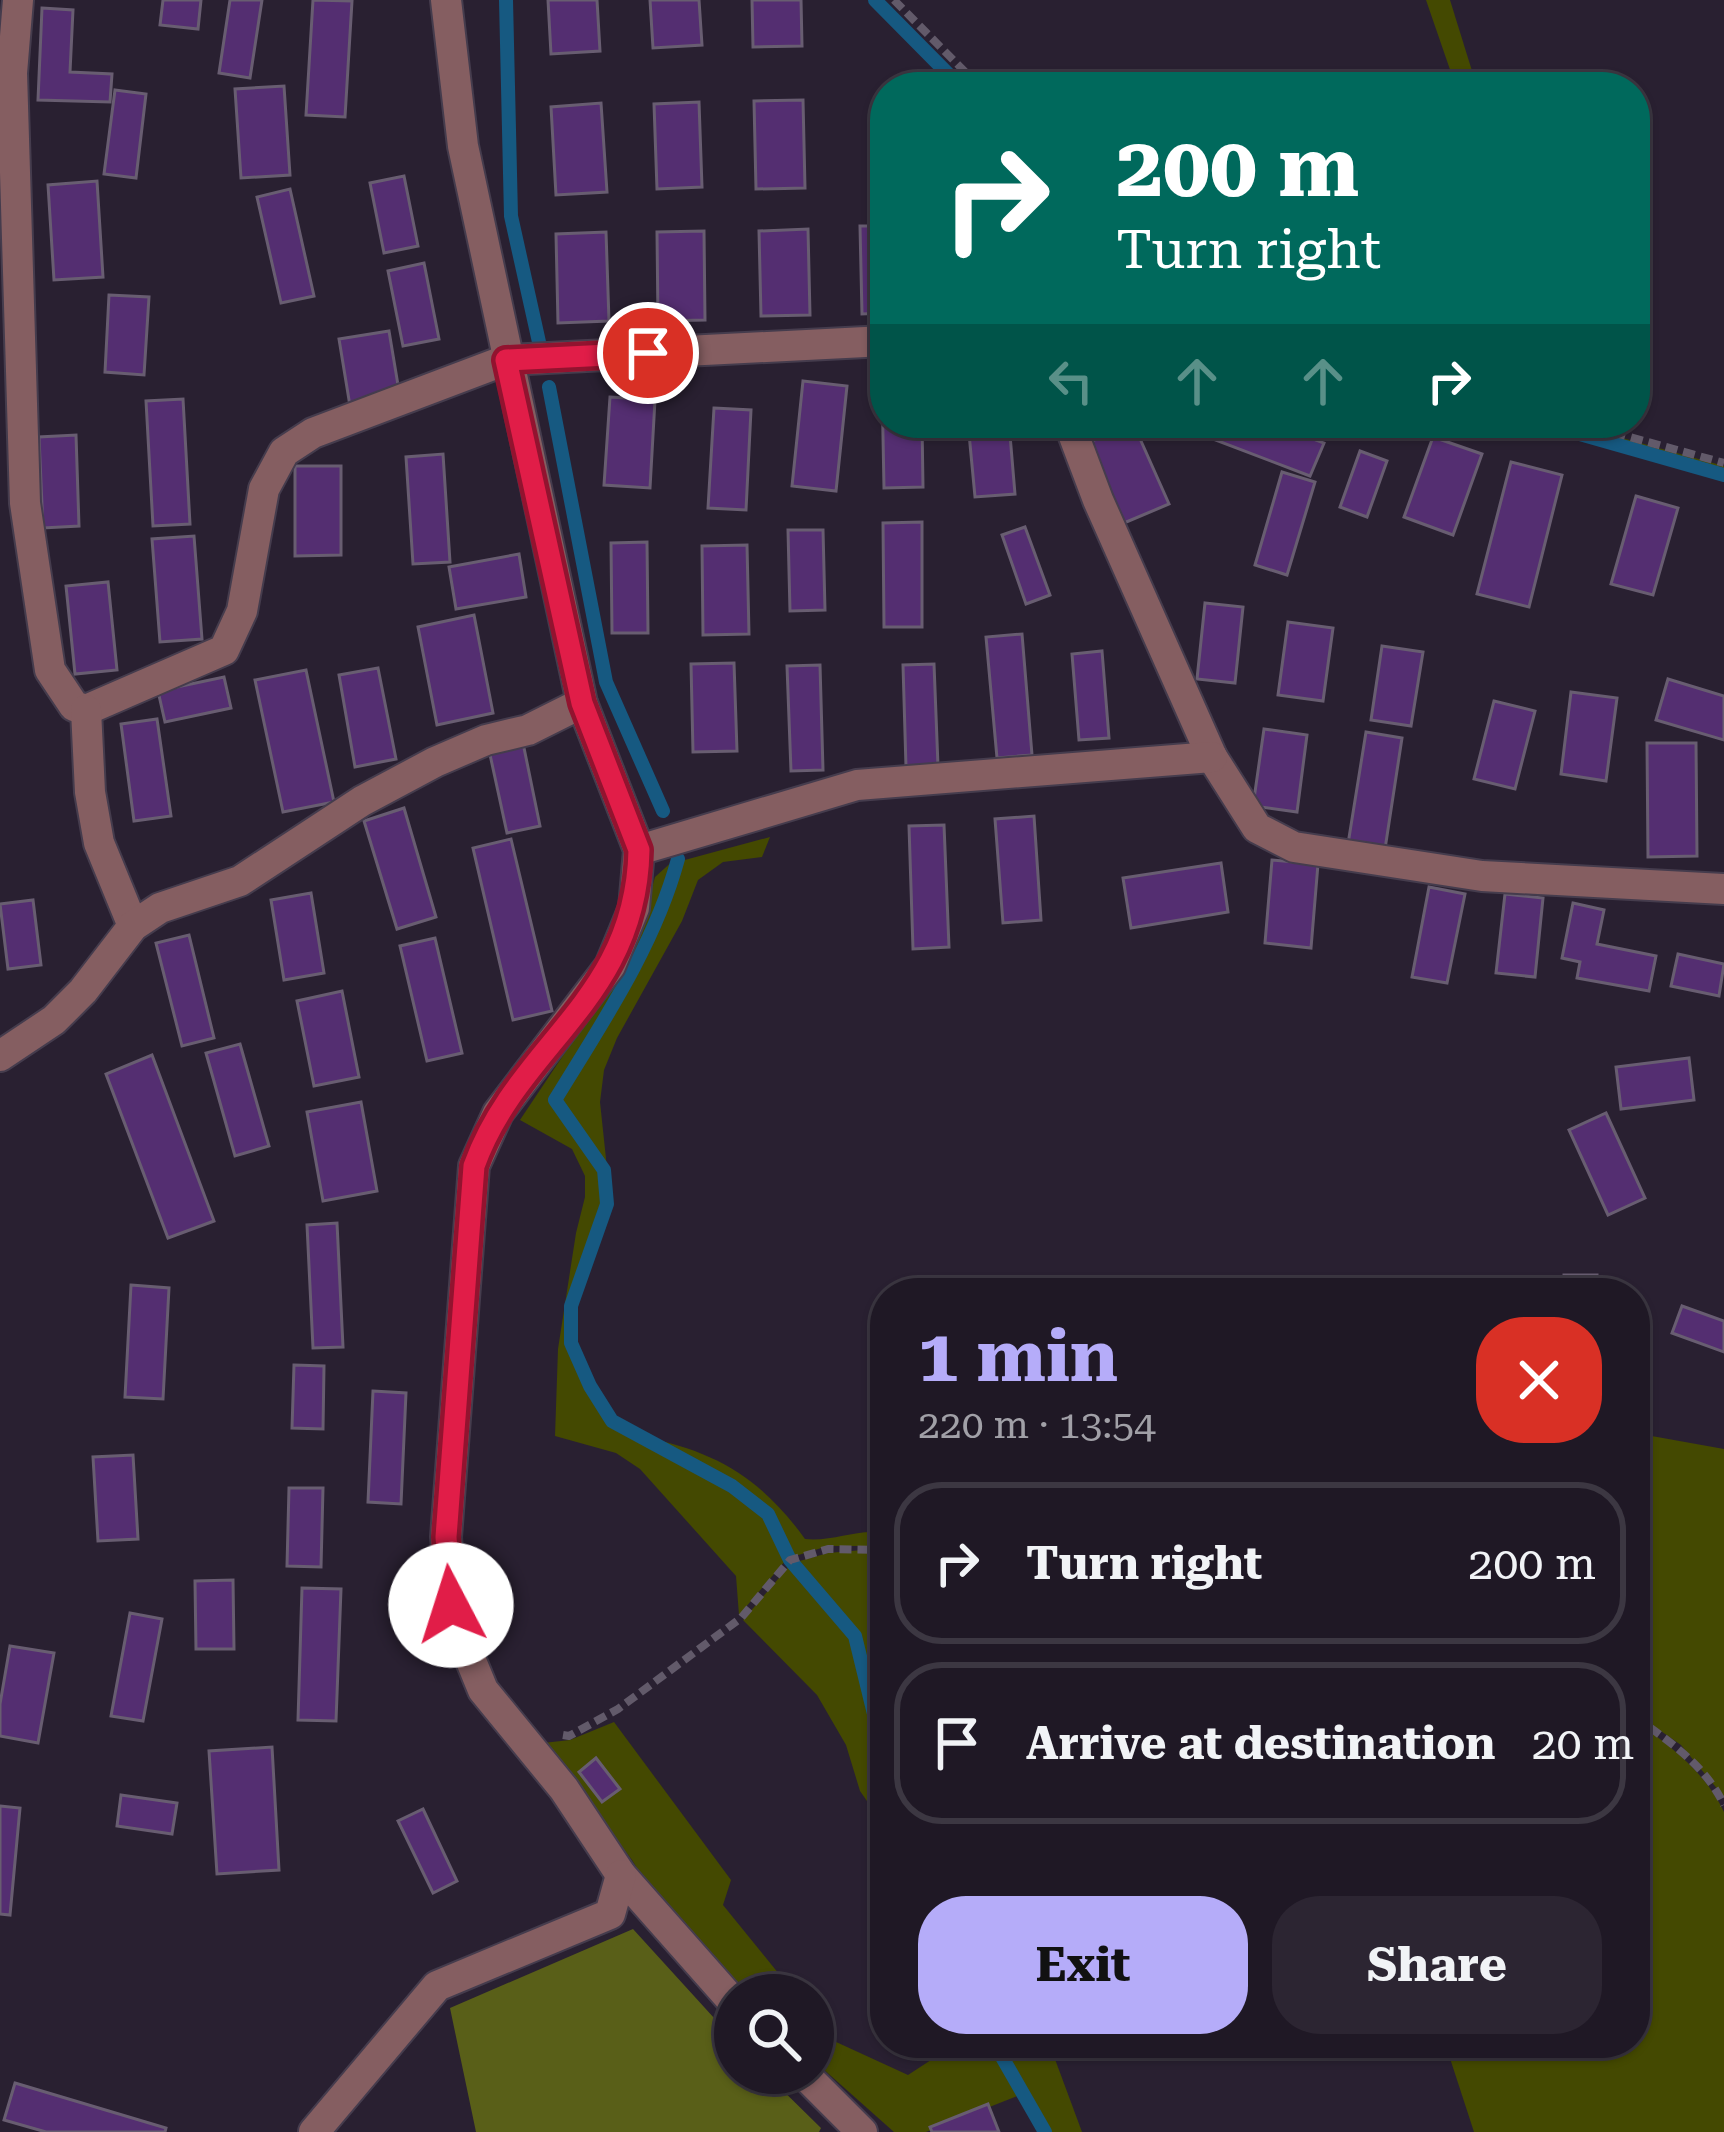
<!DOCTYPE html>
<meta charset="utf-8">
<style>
:root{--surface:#1f1825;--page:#2c2532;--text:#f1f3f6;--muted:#a1a0a7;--line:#3c3742;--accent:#b5acf9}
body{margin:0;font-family:"Roboto Serif",serif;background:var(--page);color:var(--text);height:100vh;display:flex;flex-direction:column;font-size:45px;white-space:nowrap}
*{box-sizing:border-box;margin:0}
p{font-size:39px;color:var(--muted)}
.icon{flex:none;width:66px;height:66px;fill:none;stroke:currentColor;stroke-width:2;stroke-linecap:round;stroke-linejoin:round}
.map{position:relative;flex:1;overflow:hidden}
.sheet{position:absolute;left:870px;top:1278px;width:780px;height:780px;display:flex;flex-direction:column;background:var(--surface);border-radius:48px;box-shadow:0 3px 9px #0004,0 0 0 3px var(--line)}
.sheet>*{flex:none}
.hud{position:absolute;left:870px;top:72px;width:780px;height:366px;border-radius:48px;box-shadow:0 3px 9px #0004,0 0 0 3px var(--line);background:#00695c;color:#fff;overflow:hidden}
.fabs{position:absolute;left:714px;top:1974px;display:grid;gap:24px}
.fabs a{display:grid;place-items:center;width:120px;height:120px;border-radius:50%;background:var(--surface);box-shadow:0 3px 9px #0004,0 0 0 3px var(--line);font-size:60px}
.pin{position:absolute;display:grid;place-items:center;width:102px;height:102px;color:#fff;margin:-51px;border:6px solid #fff;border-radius:50%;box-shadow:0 3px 12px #0007}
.me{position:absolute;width:132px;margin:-66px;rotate:355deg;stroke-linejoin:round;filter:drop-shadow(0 0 9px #0008)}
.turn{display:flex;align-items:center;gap:42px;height:252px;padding:0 48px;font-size:54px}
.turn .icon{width:156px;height:156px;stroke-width:2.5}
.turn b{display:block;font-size:84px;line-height:102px}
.lanes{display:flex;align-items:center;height:114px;padding:0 48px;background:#0003;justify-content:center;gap:60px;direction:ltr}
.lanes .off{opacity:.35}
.round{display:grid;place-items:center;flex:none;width:126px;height:126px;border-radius:48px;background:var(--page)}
.overview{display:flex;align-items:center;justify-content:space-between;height:204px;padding:0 48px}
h1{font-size:72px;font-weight:700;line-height:90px;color:var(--accent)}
.cta{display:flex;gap:24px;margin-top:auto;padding:24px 48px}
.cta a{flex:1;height:138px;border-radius:48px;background:var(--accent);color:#111;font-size:48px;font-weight:700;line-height:138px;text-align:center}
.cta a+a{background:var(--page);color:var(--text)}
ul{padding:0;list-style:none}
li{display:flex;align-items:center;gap:36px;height:162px;margin:0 24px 18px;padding:0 24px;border:6px solid var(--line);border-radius:48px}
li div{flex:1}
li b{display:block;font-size:45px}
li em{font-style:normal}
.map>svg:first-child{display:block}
.green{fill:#444901}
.forest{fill:#595f18}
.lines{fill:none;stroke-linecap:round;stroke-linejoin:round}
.stream{stroke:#165981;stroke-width:14}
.building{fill:#542e71;stroke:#685d71;stroke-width:3}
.minor-casing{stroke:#453c4d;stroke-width:34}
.path{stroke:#625a6a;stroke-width:8;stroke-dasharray:12 6;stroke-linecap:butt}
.minor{stroke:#855e61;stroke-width:30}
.route-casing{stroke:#92132f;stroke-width:30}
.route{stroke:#e11d48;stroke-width:21}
</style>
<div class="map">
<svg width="1724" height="2132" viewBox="0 0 1724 2132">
<rect width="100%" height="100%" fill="#292031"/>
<!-- green -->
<g class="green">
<polygon points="1426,0 1450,0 1477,87 1456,87"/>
<polygon points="1549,423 1568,423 1724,466 1724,472"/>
<path d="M770,837L762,857L723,862L698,880L682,921L617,1038L604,1070L600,1102L607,1168L559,1100C606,1024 658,948 681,861Z"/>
<path d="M675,859C650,947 599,1023 552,1100L601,1171L604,1203L568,1306L567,1344L587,1388L610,1424L730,1490L765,1517L786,1560L739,1615L736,1576L640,1469L616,1453L555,1436L558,1349L576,1233L585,1197V1176L572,1149L520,1120L596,1006L645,912L655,877Z"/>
<polygon points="1635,1433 1724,1449 1724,1797 1681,1745 1635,1713"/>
<path d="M643,1437C716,1451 762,1479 805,1539C833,1542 857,1528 885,1533V1546H828L792,1557L770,1512L734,1484Z"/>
<polygon points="863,1550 885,1553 885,1746 874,1689 858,1634 796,1562 828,1553"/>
<polygon points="790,1565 852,1637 885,1774 885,1827 860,1791 846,1745 817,1695 743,1620"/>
<path d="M1635,1721C1671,1746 1705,1772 1724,1812V2132H1474L1445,2043H1635Z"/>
<polygon points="614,1722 731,1880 723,1905 796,1995 741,1995 661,1908 632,1860 543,1743 570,1740"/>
<polygon points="813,2016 834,2041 908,2075 957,2043 990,2043 1020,2095 926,2132 894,2132 813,2060"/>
<polygon points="998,2043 1049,2043 1082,2132 1049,2132"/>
</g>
<!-- forest -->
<polygon class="forest" points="633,1929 735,2041 735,2073 765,2073 821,2128 819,2132 476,2132 450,2008"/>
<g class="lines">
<!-- stream -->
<g class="stream">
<polyline points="506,0 511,216 539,342"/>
<polyline points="875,0 961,87"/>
<polyline points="549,387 606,682 663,811"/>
<polyline points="1541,423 1724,475"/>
<path d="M678,859C654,947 602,1023 555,1100L604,1170L607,1204L571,1306V1343L590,1386L612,1421L732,1486L768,1514L790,1560L855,1636L885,1759"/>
<polyline points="994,2043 1045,2132"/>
</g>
</g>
<!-- building -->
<g class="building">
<polygon points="163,0 201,0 198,29 160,25"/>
<polygon points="230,0 262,0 250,78 219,73"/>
<polygon points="313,0 352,1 345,117 306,115"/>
<polygon points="548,0 597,0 600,51 551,54"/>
<polygon points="650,0 699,0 702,45 653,48"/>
<polygon points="752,0 801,0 802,46 753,47"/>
<polygon points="42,8 73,10 70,72 112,74 110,102 38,100"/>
<polygon points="284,86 290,175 241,178 235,89"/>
<polygon points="115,90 146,94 136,178 104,174"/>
<polygon points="803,100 805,188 756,189 754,101"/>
<polygon points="699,102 702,187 657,189 654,104"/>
<polygon points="601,103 607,192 556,195 551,107"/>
<polygon points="404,176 418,246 384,253 370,183"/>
<polygon points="97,181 103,277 54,280 48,185"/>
<polygon points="290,189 314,296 281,303 257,197"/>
<polygon points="860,226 885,226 885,313 862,314"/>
<polygon points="808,229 810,315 761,316 759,231"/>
<polygon points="704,231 705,320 658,321 657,232"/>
<polygon points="606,232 609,321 558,323 556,234"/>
<polygon points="424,263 439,339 403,346 388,271"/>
<polygon points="109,295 149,297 144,375 105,372"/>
<polygon points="389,331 400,397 350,406 339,339"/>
<polygon points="803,381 847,386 836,491 792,486"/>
<polygon points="882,384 885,423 922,423 923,487 884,488"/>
<polygon points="610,397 655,400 650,488 604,485"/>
<polygon points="183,399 190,524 153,526 146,401"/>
<polygon points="714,408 751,410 746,510 708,508"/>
<polygon points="968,423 1009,423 1015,494 975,497"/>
<polygon points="1133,423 1169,504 1124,523 1088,443"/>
<polygon points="1171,423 1271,423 1324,443 1310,476"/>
<polygon points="1320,423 1361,423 1354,439"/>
<polygon points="76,435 79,526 43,528 39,437"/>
<polygon points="1433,437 1482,454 1453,535 1404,517"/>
<polygon points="1360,451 1387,461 1367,517 1340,507"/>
<polygon points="443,454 450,562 413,564 406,457"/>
<polygon points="1511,462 1562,475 1529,607 1477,594"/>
<polygon points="295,466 341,466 341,555 295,556"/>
<polygon points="1282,472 1315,482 1287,575 1255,565"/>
<polygon points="1636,496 1678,508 1653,595 1611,584"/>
<polygon points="922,522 922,627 884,627 883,523"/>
<polygon points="1025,527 1050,595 1026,604 1002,535"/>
<polygon points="788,530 823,530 825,610 790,611"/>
<polygon points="194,536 202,639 160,642 152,539"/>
<polygon points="647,542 648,633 612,633 611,543"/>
<polygon points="747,545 749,634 703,635 702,546"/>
<polygon points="519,554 526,597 456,609 449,567"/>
<polygon points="108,582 117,670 75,674 66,586"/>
<polygon points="1205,603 1243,607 1235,683 1197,679"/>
<polygon points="474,615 493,713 437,725 418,627"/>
<polygon points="1288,622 1333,628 1323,701 1278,695"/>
<polygon points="1022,634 1032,755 997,758 986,637"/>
<polygon points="1382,646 1423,652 1411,726 1371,720"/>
<polygon points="1102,651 1109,738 1079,740 1072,654"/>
<polygon points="734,663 737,751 693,752 691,664"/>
<polygon points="934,664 938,766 906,767 903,665"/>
<polygon points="820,665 823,770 791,771 787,666"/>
<polygon points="378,668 396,759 355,767 339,675"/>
<polygon points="306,670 334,802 283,812 255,680"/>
<polygon points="224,677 231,708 165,722 158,691"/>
<polygon points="1668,679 1724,696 1724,740 1656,720"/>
<polygon points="1571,692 1617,698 1606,781 1561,774"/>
<polygon points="1494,701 1535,711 1515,789 1474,779"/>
<polygon points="157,719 171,816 134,821 121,724"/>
<polygon points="1264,729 1307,735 1297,812 1253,806"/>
<polygon points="1366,732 1402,738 1385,849 1348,844"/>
<polygon points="523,743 540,826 507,833 489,750"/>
<polygon points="1647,743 1696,743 1697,856 1648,857"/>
<polygon points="404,808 436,917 397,929 364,821"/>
<polygon points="1034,816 1041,920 1003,923 995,819"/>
<polygon points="944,825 949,947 913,949 909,826"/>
<polygon points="511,839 552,1011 513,1020 473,848"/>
<polygon points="1272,860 1318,864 1311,948 1265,943"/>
<polygon points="1221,863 1228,912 1131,928 1123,878"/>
<polygon points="1429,887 1465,894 1447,983 1412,977"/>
<polygon points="311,893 324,973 284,980 271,900"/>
<polygon points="1505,894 1543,898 1535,977 1496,973"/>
<polygon points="33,900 41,965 8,969 0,904"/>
<polygon points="1573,903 1604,910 1597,944 1656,956 1649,991 1577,978 1580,962 1562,958"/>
<polygon points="189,935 214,1038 182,1046 156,943"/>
<polygon points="435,938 462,1053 427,1061 400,946"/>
<polygon points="1678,954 1724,964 1719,996 1671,986"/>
<polygon points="342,991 359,1077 314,1086 297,1001"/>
<polygon points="240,1044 269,1146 235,1156 206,1053"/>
<polygon points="152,1055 214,1221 168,1238 106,1074"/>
<polygon points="1689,1058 1694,1100 1621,1109 1616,1067"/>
<polygon points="361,1102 377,1191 323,1201 307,1112"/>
<polygon points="1606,1113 1645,1198 1608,1215 1569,1130"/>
<polygon points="337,1223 343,1347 313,1348 307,1225"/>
<rect x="1564" y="1275" width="33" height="18"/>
<polygon points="131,1285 169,1288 163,1399 125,1397"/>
<polygon points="1682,1306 1724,1321 1724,1352 1672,1333"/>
<polygon points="294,1365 324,1366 323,1429 292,1428"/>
<polygon points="373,1391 406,1393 401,1504 368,1502"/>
<polygon points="133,1455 138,1539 98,1541 93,1457"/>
<polygon points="289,1488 323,1488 321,1567 287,1566"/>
<polygon points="233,1580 234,1649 196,1649 195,1581"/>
<polygon points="302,1588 341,1589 336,1721 298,1720"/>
<polygon points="130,1613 162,1619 143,1721 111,1716"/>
<polygon points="10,1646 54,1653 38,1743 0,1736 0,1704"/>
<polygon points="272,1747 279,1870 217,1874 209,1751"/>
<polygon points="596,1758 620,1789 602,1802 579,1772"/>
<polygon points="121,1795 177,1803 172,1834 117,1826"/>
<polygon points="0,1806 20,1808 10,1915 0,1914"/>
<polygon points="423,1809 457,1881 433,1893 398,1821"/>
<polygon points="15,2083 166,2128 165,2132 46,2132 4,2120"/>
<polygon points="988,2104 999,2132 932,2132 930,2127"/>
</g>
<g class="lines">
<!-- minor casing -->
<g class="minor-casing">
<g id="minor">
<polyline points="18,0 12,73 25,503 50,670 74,706 86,710 224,650 242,611 264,489 284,452 313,433 506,360 885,341"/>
<polyline points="446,0 463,146 582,703 639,850 634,908 610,966 498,1113 474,1166 446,1537 451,1605 460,1634 483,1690 564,1789 621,1875 735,2004"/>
<polyline points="1069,423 1098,500 1212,757 1257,828 1294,847 1482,876 1724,889"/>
<polyline points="86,710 90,792 99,843 133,926"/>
<polyline points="639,850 857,785 1212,757"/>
<polyline points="0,1056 54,1020 83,991 133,926 160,908 240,881 362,801 435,762 486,740 528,730 582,703"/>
<polyline points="803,2073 862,2132"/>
<polyline points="314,2132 437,1986 610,1914 621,1875"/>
</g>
</g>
<!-- path -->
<g class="path">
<polyline points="894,0 980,87"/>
<polyline points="1579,423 1724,463"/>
<path d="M1635,1717C1669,1741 1706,1766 1724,1805"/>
<polyline points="563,1735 569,1736 618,1709 741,1618 790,1560 828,1549 885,1550"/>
</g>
<!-- minor -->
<use href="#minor" class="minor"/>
</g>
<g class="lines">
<!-- route casing -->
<g class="route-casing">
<path id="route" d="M451,1605L446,1537L474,1166C518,1043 636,1001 639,850L582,703L506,360L648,353"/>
</g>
<!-- route -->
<use href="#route" class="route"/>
</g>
</svg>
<div class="fabs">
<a><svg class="icon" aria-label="search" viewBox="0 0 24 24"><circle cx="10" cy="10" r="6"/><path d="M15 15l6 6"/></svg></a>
</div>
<div class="pin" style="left:648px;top:353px;background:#d93025"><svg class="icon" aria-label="arrive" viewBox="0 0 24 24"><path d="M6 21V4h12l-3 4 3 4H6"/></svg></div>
<svg class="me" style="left:451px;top:1605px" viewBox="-20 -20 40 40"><circle r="19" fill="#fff"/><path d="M0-13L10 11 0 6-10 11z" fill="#e11d48"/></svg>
<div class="hud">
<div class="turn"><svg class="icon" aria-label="right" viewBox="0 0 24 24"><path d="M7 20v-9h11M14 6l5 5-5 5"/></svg><div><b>200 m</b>Turn right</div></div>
<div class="lanes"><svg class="icon off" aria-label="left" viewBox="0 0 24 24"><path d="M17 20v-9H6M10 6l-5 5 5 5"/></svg><svg class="icon off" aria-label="ahead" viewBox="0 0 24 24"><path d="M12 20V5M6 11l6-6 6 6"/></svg><svg class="icon off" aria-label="ahead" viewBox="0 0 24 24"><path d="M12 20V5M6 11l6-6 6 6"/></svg><svg class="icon" aria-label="right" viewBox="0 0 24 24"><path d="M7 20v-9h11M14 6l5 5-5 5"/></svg></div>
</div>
<section class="sheet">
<div class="overview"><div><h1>1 min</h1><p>220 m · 13:54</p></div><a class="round" style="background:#d93025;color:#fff"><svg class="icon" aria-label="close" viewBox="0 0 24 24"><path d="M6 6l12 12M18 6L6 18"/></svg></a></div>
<ul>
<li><svg class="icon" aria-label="right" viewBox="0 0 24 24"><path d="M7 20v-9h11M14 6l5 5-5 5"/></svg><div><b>Turn right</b></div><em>200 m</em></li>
<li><svg class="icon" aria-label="arrive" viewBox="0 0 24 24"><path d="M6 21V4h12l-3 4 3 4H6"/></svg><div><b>Arrive at destination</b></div><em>20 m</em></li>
</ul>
<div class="cta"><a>Exit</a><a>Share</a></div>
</section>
</div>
